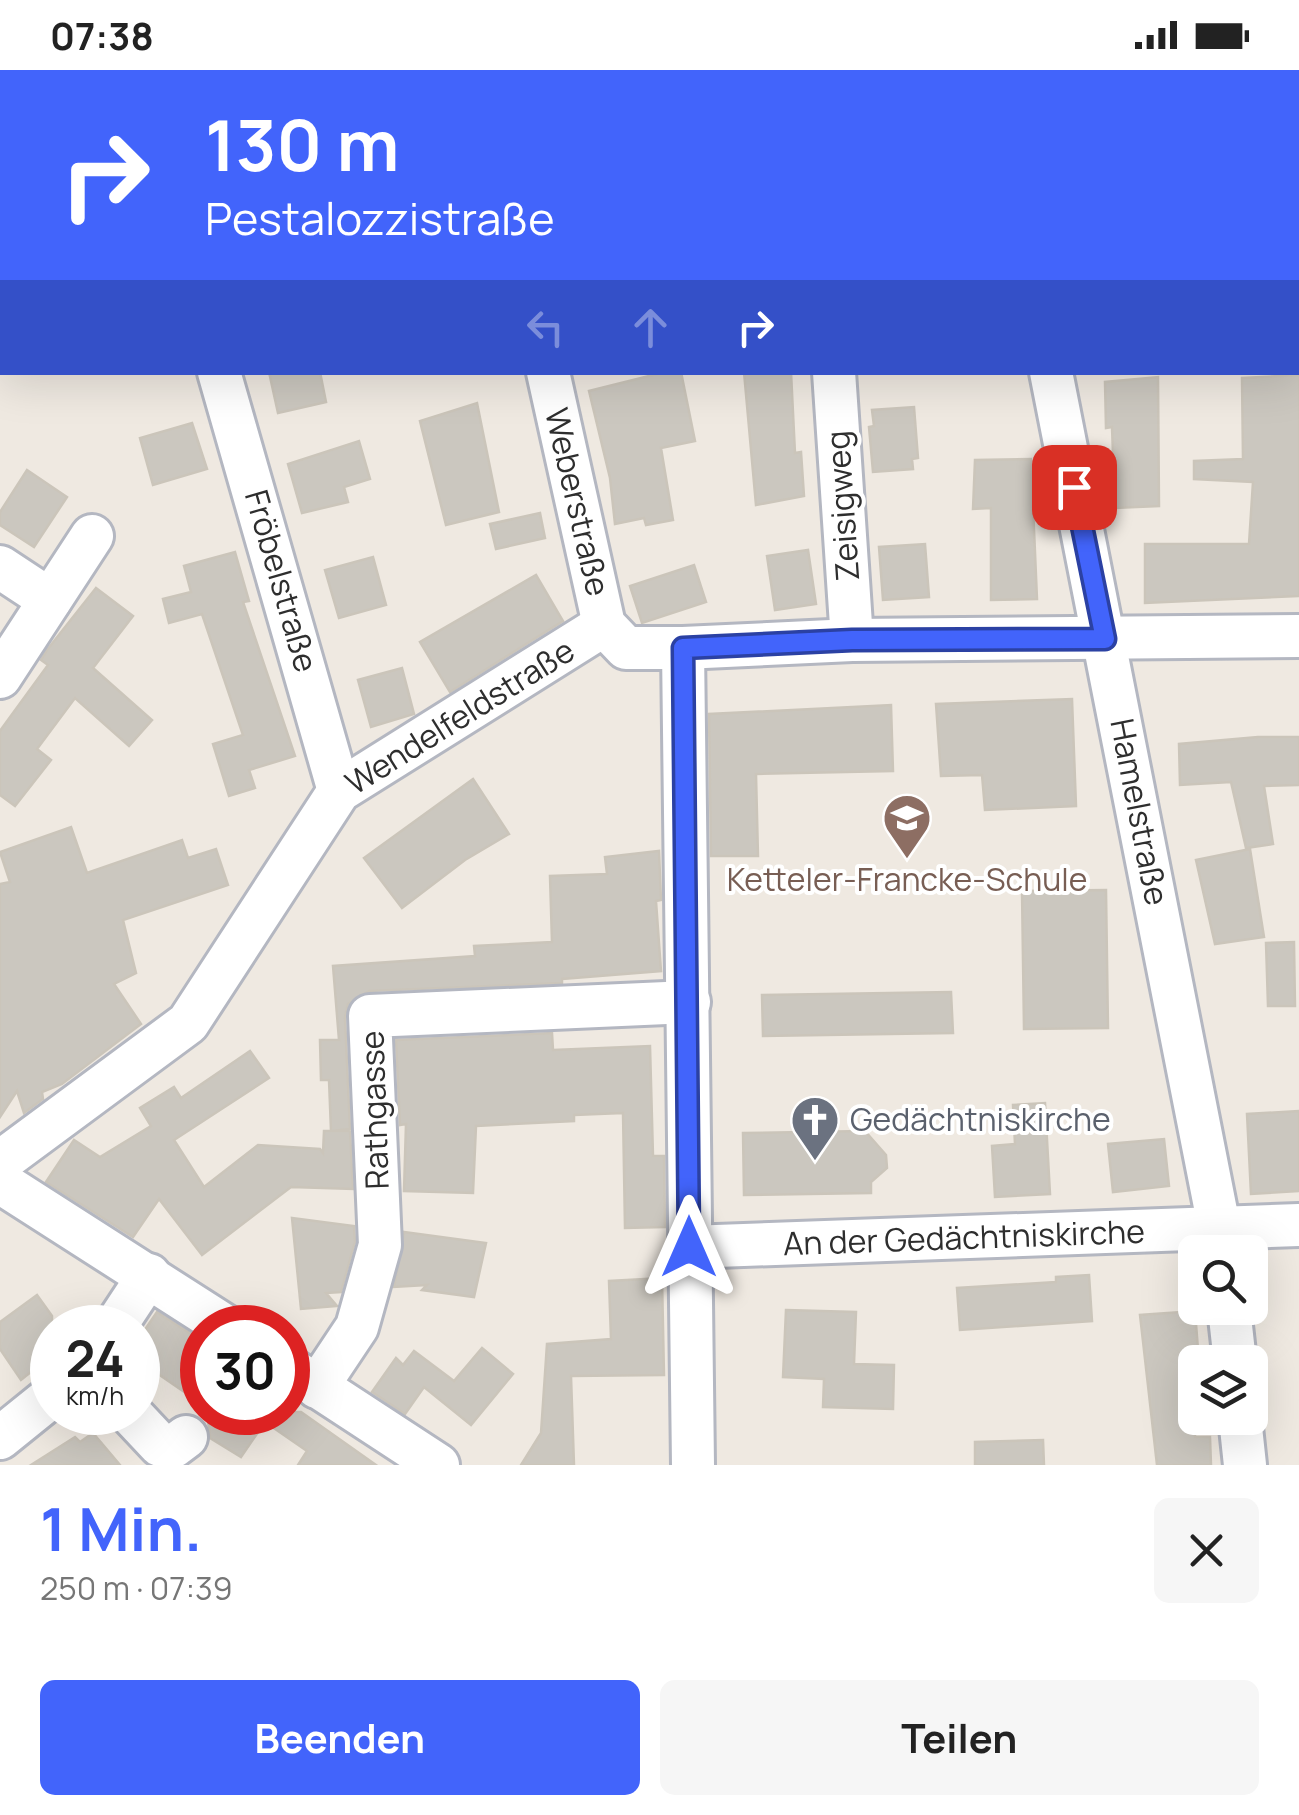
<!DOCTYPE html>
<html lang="de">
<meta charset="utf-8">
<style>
:root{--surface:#fff;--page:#f6f6f6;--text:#222;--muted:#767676;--accent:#4264fb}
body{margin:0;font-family:Manrope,sans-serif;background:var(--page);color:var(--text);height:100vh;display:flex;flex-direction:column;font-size:38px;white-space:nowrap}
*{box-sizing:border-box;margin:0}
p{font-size:32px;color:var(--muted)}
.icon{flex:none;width:55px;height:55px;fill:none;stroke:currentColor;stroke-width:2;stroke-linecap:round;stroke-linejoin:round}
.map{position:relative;height:1395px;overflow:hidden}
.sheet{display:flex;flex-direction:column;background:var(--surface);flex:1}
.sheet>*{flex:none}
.banner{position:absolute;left:0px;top:0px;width:1300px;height:305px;box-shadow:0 10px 40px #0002;background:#4264fb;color:#fff;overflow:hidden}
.fabs{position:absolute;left:1178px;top:1165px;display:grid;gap:20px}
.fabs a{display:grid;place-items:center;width:90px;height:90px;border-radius:15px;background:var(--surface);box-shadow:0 10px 40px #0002;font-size:50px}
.speed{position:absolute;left:30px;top:1235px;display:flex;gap:20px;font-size:50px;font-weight:700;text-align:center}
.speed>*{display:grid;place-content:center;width:130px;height:130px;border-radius:50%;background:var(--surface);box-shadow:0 10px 40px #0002;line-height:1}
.speed small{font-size:25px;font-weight:400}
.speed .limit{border:15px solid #d22;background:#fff;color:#111}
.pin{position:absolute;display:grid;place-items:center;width:85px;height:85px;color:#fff;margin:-42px;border-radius:20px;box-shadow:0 5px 15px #0006}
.me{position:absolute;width:110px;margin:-55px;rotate:0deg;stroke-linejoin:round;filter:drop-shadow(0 0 8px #0008)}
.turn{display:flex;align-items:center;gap:35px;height:210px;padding:0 40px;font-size:45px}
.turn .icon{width:130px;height:130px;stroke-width:2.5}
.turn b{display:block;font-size:70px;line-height:85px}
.lanes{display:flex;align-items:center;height:95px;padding:0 40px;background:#0003;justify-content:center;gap:50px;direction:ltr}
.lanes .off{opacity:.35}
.round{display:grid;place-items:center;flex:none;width:105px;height:105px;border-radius:15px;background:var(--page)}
.head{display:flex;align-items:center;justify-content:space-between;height:170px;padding:0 40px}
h1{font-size:60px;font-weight:700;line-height:75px;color:var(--accent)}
.cta{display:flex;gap:20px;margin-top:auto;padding:20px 40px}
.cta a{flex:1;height:115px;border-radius:15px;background:var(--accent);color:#fff;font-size:40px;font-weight:700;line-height:115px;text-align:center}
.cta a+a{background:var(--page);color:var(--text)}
.status{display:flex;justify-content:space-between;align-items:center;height:70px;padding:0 50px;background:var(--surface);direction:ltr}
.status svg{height:28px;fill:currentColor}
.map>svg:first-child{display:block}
.building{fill:#cbc7bf;stroke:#cbc5ba;stroke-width:2.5}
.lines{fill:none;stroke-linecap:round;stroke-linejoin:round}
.minor-casing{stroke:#b4b7c1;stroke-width:48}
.minor{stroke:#fff;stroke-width:42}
.route-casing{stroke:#2b41a3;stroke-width:25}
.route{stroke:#4264fb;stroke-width:18}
.labels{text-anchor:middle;stroke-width:8;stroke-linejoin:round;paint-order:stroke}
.street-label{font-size:32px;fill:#2e2e2e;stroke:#fff}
.education-label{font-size:32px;fill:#785e54;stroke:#fff}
.worship-label{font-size:32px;fill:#5b616d;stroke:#fff;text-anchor:start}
</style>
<div class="status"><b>07:38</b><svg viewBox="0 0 49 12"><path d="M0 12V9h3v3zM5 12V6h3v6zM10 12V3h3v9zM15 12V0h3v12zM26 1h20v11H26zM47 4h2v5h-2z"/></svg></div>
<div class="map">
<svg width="1299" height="1395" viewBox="0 0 1299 1395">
<rect width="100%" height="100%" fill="#efe9e1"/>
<!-- building -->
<g class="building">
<polygon points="269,302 320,302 326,332 278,343"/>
<polygon points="665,302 681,302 695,371 661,378 673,450 646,455 644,448 615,454 610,408 589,321"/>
<polygon points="744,302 791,302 795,383 801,382 804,426 756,435"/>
<polygon points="1299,305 1299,526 1145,533 1145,474 1249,474 1253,412 1194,409 1194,391 1243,389 1242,308"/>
<polygon points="1158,307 1159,436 1115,438 1112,357 1106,358 1105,312"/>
<polygon points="477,333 499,442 446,455 420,351"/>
<polygon points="914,337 918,388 912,389 913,399 873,402 869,357 874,356 872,340"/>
<polygon points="192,353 207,399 153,415 140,368"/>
<polygon points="359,371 370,409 344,417 348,432 302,443 288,394"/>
<polygon points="1031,389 1037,529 991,530 991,438 973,439 975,390"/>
<polygon points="27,400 67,427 34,477 0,455 0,442"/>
<polygon points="540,443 545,468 496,479 490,454"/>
<polygon points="925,474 929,527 883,530 879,477"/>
<polygon points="808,480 816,534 775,540 767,486"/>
<polygon points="235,482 249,531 243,532 295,686 249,700 255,718 229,726 213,674 243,665 202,544 169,553 163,529 191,522 184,496"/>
<polygon points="373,487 386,535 339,548 325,500"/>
<polygon points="694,495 706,532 642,553 630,516"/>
<polygon points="536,505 563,551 450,622 420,572"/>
<polygon points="96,518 133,546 93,598 152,650 129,676 75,628 37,679 51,690 15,736 0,725 0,661 48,595 41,590 47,580"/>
<polygon points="402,598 414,644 371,657 358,610"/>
<polygon points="1072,629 1076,736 985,740 982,705 941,706 936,634"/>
<polygon points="891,635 893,701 756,704 758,786 711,786 709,644"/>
<polygon points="1258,667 1299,667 1299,715 1264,716 1273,774 1246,778 1231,712 1180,715 1179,674"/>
<polygon points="473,709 509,764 465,790 402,838 364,788"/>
<polygon points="71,757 87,803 182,770 188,788 216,779 228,815 123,850 136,903 114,914 141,954 62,1014 42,1022 43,1029 24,1043 17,1021 0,1047 0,814 10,812 0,782"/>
<polygon points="1250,779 1264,867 1215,874 1196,790"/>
<polygon points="659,781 661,830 656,831 661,901 562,909 562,913 369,921 348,934 345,947 350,1059 332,1061 350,1061 353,1119 291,1117 202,1185 159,1129 133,1167 46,1112 74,1070 100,1087 151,1056 140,1038 174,1017 181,1028 250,981 269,1008 174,1070 204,1117 258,1075 320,1079 323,1083 324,1061 331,1061 329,1010 321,1010 320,970 339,970 333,896 475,886 474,876 552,872 550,806 607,804 605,787"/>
<polygon points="1106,820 1108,958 1024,959 1022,821"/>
<polygon points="1294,872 1295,936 1268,936 1266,873"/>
<polygon points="951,922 953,963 763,966 762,925"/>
<polygon points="552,963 553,980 650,976 653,1086 664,1086 665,1157 625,1158 623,1043 574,1045 574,1051 476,1056 473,1123 404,1121 406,1054 400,1055 396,970"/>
<polygon points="1045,1033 1050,1124 995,1127 992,1076 1015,1074 1013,1035"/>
<polygon points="1299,1041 1299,1121 1251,1124 1247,1044"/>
<polygon points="865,1061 886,1085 887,1098 871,1112 871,1123 744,1125 743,1063"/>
<polygon points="1164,1069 1169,1116 1113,1122 1108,1074"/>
<polygon points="292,1148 354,1156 355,1172 341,1222 326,1223 337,1236 301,1239"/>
<polygon points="404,1162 486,1173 474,1227 422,1220 427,1215 394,1217"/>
<polygon points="1089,1205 1092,1251 960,1260 957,1218 1056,1212 1056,1207"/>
<polygon points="662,1208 664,1305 571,1306 574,1395 521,1395 541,1363 547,1274 611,1269 609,1211"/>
<polygon points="37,1225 52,1246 52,1285 21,1310 0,1279 0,1252"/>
<polygon points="786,1240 856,1242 854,1294 894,1295 893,1339 823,1337 824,1309 783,1307"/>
<polygon points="1195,1241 1199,1292 1195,1292 1195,1367 1210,1367 1211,1395 1157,1395 1140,1245"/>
<polygon points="157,1242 202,1271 202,1334 138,1290 138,1270"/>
<polygon points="482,1278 513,1304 471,1355 424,1317 405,1344 372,1322 396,1288 403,1295 414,1281 454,1311"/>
<polygon points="207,1342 301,1342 376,1395 298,1395 307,1381 265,1352 241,1387 210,1368"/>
<polygon points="93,1363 120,1395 31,1395 75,1367 80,1372"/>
<polygon points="1043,1370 1044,1395 975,1395 975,1372"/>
</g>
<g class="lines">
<!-- minor casing -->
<g class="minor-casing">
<g id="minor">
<polyline points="194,0 195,2"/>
<polyline points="509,0 509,2"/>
<polyline points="1040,0 1041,2"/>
<polyline points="1298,178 1299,178"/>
<polyline points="219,302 339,721"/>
<polyline points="548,302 604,555 626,578 683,578 693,1395"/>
<polyline points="834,302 852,570"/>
<polyline points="1051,302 1224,1182"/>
<polyline points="0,497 50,530"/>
<polyline points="683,578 852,570 1299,566"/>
<polyline points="0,607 92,466"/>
<polyline points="0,1092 188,953 339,721 604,555"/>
<polyline points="0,1112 228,1258"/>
<polyline points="689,1177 1299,1155"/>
<polyline points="1229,1238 1235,1292"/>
<polyline points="114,1258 149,1205"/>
<polyline points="288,1297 438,1395"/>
<polyline points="317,1317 357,1257 380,1175 370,946 689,932"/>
<polyline points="129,1342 160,1375 174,1376 186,1367"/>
<polyline points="1240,1348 1245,1395"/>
<polyline points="0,1368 52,1326"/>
</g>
</g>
<!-- minor -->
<use href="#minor" class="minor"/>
</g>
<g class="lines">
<!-- route casing -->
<g class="route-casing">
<polyline id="route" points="689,1177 683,578 852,570 1105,569 1074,417"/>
</g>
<!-- route -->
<use href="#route" class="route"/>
</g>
<!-- icons -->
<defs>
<g id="school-pin" transform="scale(2.5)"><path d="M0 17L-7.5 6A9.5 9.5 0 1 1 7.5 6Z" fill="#8d6e63" stroke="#fff"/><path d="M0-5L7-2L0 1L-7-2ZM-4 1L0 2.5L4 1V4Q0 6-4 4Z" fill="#fff"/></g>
<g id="church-pin" transform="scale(2.5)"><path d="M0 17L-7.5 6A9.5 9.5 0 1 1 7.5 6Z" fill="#6b7280" stroke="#fff"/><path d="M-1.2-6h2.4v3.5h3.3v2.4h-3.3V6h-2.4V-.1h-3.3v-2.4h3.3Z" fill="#fff"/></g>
</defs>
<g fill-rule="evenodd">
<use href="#school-pin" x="907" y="748"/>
<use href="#church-pin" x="815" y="1050"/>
</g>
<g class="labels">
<!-- street labels -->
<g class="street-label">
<text transform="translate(577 432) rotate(77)" y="11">Weberstraße</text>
<text transform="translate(843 436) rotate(-94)" y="11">Zeisigweg</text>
<text transform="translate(281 511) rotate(74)" y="11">Fröbelstraße</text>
<text transform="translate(460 647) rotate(-32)" y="11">Wendelfeldstraße</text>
<text transform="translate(1139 742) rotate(79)" y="11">Hamelstraße</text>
<text transform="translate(375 1040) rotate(-92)" y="11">Rathgasse</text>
<text transform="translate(964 1168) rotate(-2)" y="11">An der Gedächtniskirche</text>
</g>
<!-- education labels -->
<g class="education-label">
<text x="907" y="821">Ketteler-Francke-Schule</text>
</g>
<!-- worship labels -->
<g class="worship-label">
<text x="850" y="1061">Gedächtniskirche</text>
</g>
</g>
</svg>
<div class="fabs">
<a><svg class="icon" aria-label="search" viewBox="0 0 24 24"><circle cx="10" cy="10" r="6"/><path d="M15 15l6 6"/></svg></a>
<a><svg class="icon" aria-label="layers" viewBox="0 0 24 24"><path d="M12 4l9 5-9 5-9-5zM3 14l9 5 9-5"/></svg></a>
</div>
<div class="speed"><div>24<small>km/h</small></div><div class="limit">30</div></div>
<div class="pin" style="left:1074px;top:417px;background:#d93025"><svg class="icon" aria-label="arrive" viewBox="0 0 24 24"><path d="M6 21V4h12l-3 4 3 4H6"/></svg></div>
<svg class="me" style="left:689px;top:1177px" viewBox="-20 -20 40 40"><path d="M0-17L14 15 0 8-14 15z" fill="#4264fb" stroke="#fff" stroke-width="4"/></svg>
<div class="banner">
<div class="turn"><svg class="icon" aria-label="right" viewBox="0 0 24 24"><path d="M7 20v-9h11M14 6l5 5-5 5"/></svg><div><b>130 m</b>Pestalozzistraße</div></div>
<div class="lanes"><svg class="icon off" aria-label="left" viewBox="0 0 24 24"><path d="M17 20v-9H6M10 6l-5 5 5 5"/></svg><svg class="icon off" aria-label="ahead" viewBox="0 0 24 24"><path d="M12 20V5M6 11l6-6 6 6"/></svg><svg class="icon" aria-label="right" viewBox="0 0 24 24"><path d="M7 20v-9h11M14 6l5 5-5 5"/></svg></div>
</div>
</div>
<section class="sheet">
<div class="head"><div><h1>1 Min.</h1><p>250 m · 07:39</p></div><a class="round"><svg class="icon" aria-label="close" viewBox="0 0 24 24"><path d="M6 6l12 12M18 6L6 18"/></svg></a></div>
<div class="cta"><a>Beenden</a><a>Teilen</a></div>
</section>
